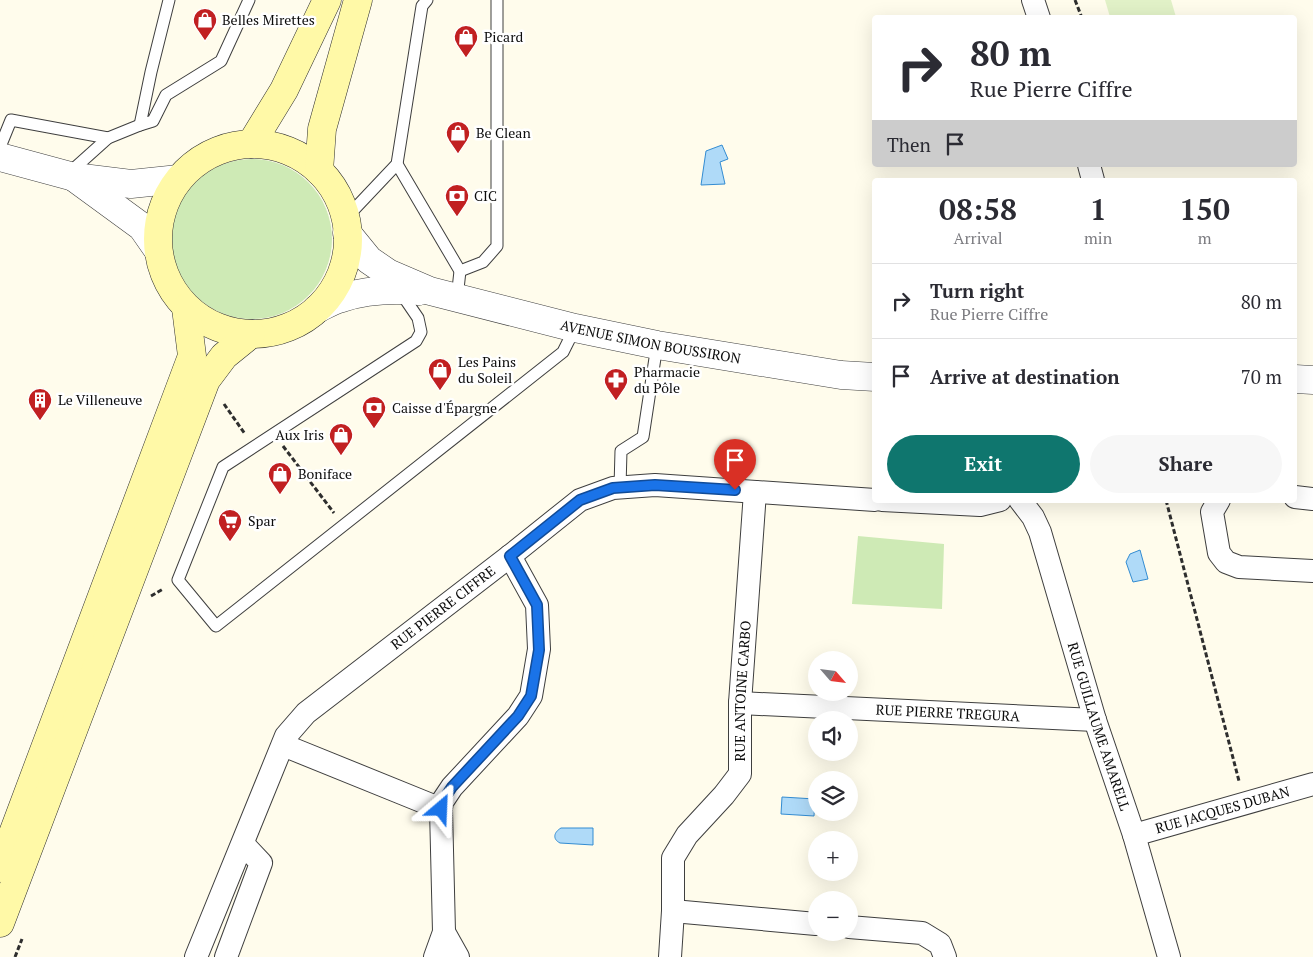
<!DOCTYPE html>
<meta charset="utf-8">
<style>
:root{--surface:#fff;--page:#f7f7f7;--text:#2b2b33;--muted:#7c7c81;--line:#e1e1e2;--accent:#0f766e}
body{margin:0;font-family:"PT Serif",serif;background:var(--page);color:var(--text);height:100vh;display:flex;flex-direction:column;font-size:19px;white-space:nowrap}
*{box-sizing:border-box;margin:0}
p{font-size:16px;color:var(--muted)}
.icon{flex:none;width:28px;height:28px;fill:none;stroke:currentColor;stroke-width:2;stroke-linecap:round;stroke-linejoin:round}
.map{position:relative;flex:1;overflow:hidden}
.drawer{position:absolute;left:872px;top:178px;width:425px;height:325px;display:flex;flex-direction:column;background:var(--surface);border-radius:5px;box-shadow:0 5px 20px #0002}
.drawer>*{flex:none}
.top-card{position:absolute;left:872px;top:15px;width:425px;height:152px;border-radius:5px;box-shadow:0 5px 20px #0002;background:#fff;color:var(--text);overflow:hidden}
.needle{width:32px;rotate:118deg}
.tools{position:absolute;left:808px;top:651px;display:grid;gap:10px}
.tools a{display:grid;place-items:center;width:50px;height:50px;border-radius:50%;background:var(--surface);box-shadow:0 5px 20px #0002;font-size:25px}
.pin{position:absolute;display:grid;place-items:center;width:42px;height:42px;color:#fff;margin:-51px -21px;border-radius:50% 50% 50% 0;rotate:-45deg;box-shadow:0 0 5px #0007}
.pin .icon{rotate:45deg}
.me{position:absolute;width:55px;margin:-28px;rotate:26deg;stroke-linejoin:round;filter:drop-shadow(0 0 4px #0008)}
.turn{display:flex;align-items:center;gap:18px;height:105px;padding:0 15px;font-size:22px}
.turn .icon{width:65px;height:65px;stroke-width:2.5}
.turn b{display:block;font-size:35px;line-height:42px}
.then{display:flex;align-items:center;height:48px;padding:0 15px;background:#0003;gap:10px;font-size:19px}
.eta{display:flex;justify-content:space-evenly;align-items:center;height:85px;text-align:center}
.eta b{font-size:30px;font-weight:600;line-height:35px}
.button{display:flex;gap:10px;margin-top:auto;padding:10px 15px}
.button a{flex:1;height:58px;border-radius:30px;background:var(--accent);color:#fff;font-size:20px;font-weight:600;line-height:58px;text-align:center}
.button a+a{background:var(--page);color:var(--text)}
ul{padding:0;list-style:none}
li{display:flex;align-items:center;gap:15px;height:75px;padding:0 15px;border-top:1px solid var(--line)}
li div{flex:1}
li b{display:block;font-size:19px}
li em{font-style:normal}
.map>svg:first-child{display:block}
.green{fill:#ceeab5}
.pitch{fill:#e1f1c7}
.water{fill:#afdaf8;stroke:#338cd2}
.lines{fill:none;stroke-linecap:round;stroke-linejoin:round}
.service-casing{stroke:#3f3f3f;stroke-width:13}
.minor-casing{stroke:#3f3f3f;stroke-width:24}
.tertiary-casing{stroke:#3f3f3f;stroke-width:29}
.secondary-casing{stroke:#2e2e2e;stroke-width:29}
.path{stroke:#2e2e2e;stroke-width:3;stroke-dasharray:5 2.5;stroke-linecap:butt}
.service{stroke:#fff;stroke-width:11}
.minor{stroke:#fff;stroke-width:22}
.tertiary{stroke:#fff;stroke-width:28}
.secondary{stroke:#fff9a7;stroke-width:28}
.route-casing{stroke:#114b97;stroke-width:12}
.route{stroke:#1a73e8;stroke-width:9}
.labels{text-anchor:middle;stroke-width:5;stroke-linejoin:round;paint-order:stroke}
.poi-label{font-size:14px;fill:#0c0c0c;stroke:#fff;text-anchor:start}
.street-label{font-size:14px;fill:#0c0c0c;stroke:#fff}
</style>
<div class="map">
<svg width="1313" height="957" viewBox="0 0 1313 957">
<rect width="100%" height="100%" fill="#fffcec"/>
<!-- green -->
<g class="green">
<circle cx="252" cy="239" r="80"/>
<polygon points="858,536 944,544 942,609 852,604"/>
</g>
<!-- pitch -->
<polygon class="pitch" points="1105,0 1171,0 1176,17 1110,17"/>
<!-- water -->
<g class="water">
<polygon points="722,145 728,159 720,162 725,184 701,185 706,151"/>
<polygon points="1140,550 1148,579 1133,582 1126,562 1130,554"/>
<polygon points="782,797 815,799 814,816 781,814"/>
<path d="M561,828H593V845L560,843C552,839 554,832 561,828Z"/>
</g>
<g class="lines">
<!-- service casing -->
<g class="service-casing">
<g id="service">
<polyline points="169,0 151,72 140,125 153,121 166,95 221,61 249,0"/>
<polyline points="0,147 11,120 108,138"/>
<polyline points="397,164 460,271 457,298"/>
<polyline points="69,173 108,138 140,125"/>
<polyline points="345,219 397,164 422,6 427,0"/>
<polyline points="460,271 483,262 497,246 497,0"/>
<polyline points="401,293 418,318 421,332 416,341 223,467 178,580 216,626 563,352 575,328"/>
<polyline points="620,487 621,451 643,437 657,345"/>
</g>
</g>
<!-- minor casing -->
<g class="minor-casing">
<g id="minor">
<polyline points="1033,0 1039,18"/>
<polyline points="1089,165 1093,180"/>
<polyline points="1295,497 1313,499"/>
<polyline points="882,500 980,505 1000,500"/>
<path id="s1" d="M1020,500L1033,517L1040,532L1095,720L1134,835L1169,957"/>
<polyline points="1219,500 1212,512 1219,553 1226,562 1239,567 1313,571"/>
<path id="s2" d="M740,703L1095,720"/>
<polyline points="283,745 441,809"/>
<path id="s3" d="M1134,835L1313,784"/>
<polyline points="673,911 816,924"/>
<polyline points="849,927 922,933 940,944 945,957"/>
<polyline points="444,932 458,957"/>
<path id="s4" d="M196,957L286,736L306,713L510,556L580,500L613,488L655,485L875,500"/>
<polyline points="226,957 261,863 243,844"/>
<polyline points="435,957 444,932 441,809 442,802 452,787 518,716 531,696 539,649 537,605 510,556"/>
<path id="s5" d="M670,957L673,911V858L687,835L724,795L740,774V703L755,492"/>
</g>
</g>
<!-- tertiary casing -->
<g class="tertiary-casing">
<g id="tertiary">
<polyline points="0,157 74,177 131,184 179,179"/>
<polyline points="75,178 142,227 158,250"/>
<path id="s6" d="M347,233L369,260L388,273L430,291L575,328L657,345L841,375L875,377"/>
<path d="M317,309C325,305 333,300 342,298C366,290 394,289 419,291"/>
<polyline points="1295,379 1313,380"/>
</g>
</g>
<!-- secondary casing -->
<g class="secondary-casing">
<g id="secondary">
<polyline points="251,144 284,90 327,0"/>
<circle cx="253" cy="239" r="95"/>
<polyline points="319,171 322,129 358,0"/>
<polyline points="0,868 192,356 186,308"/>
<polyline points="0,923 206,380 224,356 251,334"/>
</g>
</g>
<!-- path -->
<g class="path">
<polyline points="1075,0 1082,18"/>
<polyline points="224,404 245,434"/>
<polyline points="283,446 334,513"/>
<polyline points="1166,500 1239,781"/>
<polyline points="151,596 163,589"/>
<polyline points="15,957 22,939"/>
</g>
<!-- service -->
<use href="#service" class="service"/>
<!-- minor -->
<use href="#minor" class="minor"/>
<!-- tertiary -->
<use href="#tertiary" class="tertiary"/>
<!-- secondary -->
<use href="#secondary" class="secondary"/>
</g>
<g class="lines">
<!-- route casing -->
<g class="route-casing">
<polyline id="route" points="441,809 442,802 452,787 518,716 531,696 539,650 537,605 510,556 580,500 613,488 655,485 735,490"/>
</g>
<!-- route -->
<use href="#route" class="route"/>
</g>
<!-- icons -->
<defs>
<g id="shop-pin" transform="scale(1.25)"><path d="M0 17L-7.5 6A9.5 9.5 0 1 1 7.5 6Z" fill="#c12021" stroke="#fff"/><path d="M-5-2.5h2.3a2.7 3.5 0 0 1 5.4 0H5L5.5 6h-11ZM-1.5-2.5h3a1.5 2.3 0 0 0-3 0Z" fill="#fff"/></g>
<g id="bank-pin" transform="scale(1.25)"><path d="M0 17L-7.5 6A9.5 9.5 0 1 1 7.5 6Z" fill="#c12021" stroke="#fff"/><path d="M-6-4H6V4H-6ZM0-2.3a2.3 2.3 0 1 0 0 4.6a2.3 2.3 0 1 0 0-4.6Z" fill="#fff"/></g>
<g id="pharmacy-pin" transform="scale(1.25)"><path d="M0 17L-7.5 6A9.5 9.5 0 1 1 7.5 6Z" fill="#c12021" stroke="#fff"/><path d="M-2-6h4v4h4v4h-4v4h-4v-4h-4v-4h4Z" fill="#fff"/></g>
<g id="building-pin" transform="scale(1.25)"><path d="M0 17L-7.5 6A9.5 9.5 0 1 1 7.5 6Z" fill="#c12021" stroke="#fff"/><path d="M-4-6H4V6H1V3H-1V6H-4ZM-2.5-4.3h1.7v1.8h-1.7ZM.8-4.3h1.7v1.8H.8ZM-2.5-1h1.7V.8h-1.7ZM.8-1h1.7V.8H.8Z" fill="#fff"/></g>
<g id="supermarket-pin" transform="scale(1.25)"><path d="M0 17L-7.5 6A9.5 9.5 0 1 1 7.5 6Z" fill="#c12021" stroke="#fff"/><path d="M-6-5.5h2.5l.6 2H6L4.5 2H-2.5L-4.4-4H-6ZM-1.5 3.2a1.3 1.3 0 1 0 .1 0ZM3 3.2a1.3 1.3 0 1 0 .1 0Z" fill="#fff"/></g>
</defs>
<g fill-rule="evenodd">
<use href="#shop-pin" x="205" y="20"/>
<use href="#shop-pin" x="466" y="37"/>
<use href="#shop-pin" x="458" y="133"/>
<use href="#bank-pin" x="457" y="196"/>
<use href="#shop-pin" x="440" y="370"/>
<use href="#pharmacy-pin" x="616" y="380"/>
<use href="#building-pin" x="40" y="400"/>
<use href="#bank-pin" x="374" y="408"/>
<use href="#shop-pin" x="341" y="435"/>
<use href="#shop-pin" x="280" y="474"/>
<use href="#supermarket-pin" x="230" y="521"/>
</g>
<g class="labels">
<!-- poi labels -->
<g class="poi-label">
<text x="222" y="25">Belles Mirettes</text>
<text x="484" y="42">Picard</text>
<text x="476" y="138">Be Clean</text>
<text x="474" y="201">CIC</text>
<text x="458" y="367">Les Pains<tspan x="458" dy="16">du Soleil</tspan></text>
<text x="634" y="377">Pharmacie<tspan x="634" dy="16">du Pôle</tspan></text>
<text x="58" y="405">Le Villeneuve</text>
<text x="392" y="413">Caisse d'Épargne</text>
<text x="324" y="440" text-anchor="end">Aux Iris</text>
<text x="298" y="479">Boniface</text>
<text x="248" y="526">Spar</text>
</g>
<!-- street labels -->
<g class="street-label">
<text dy="5" stroke="none"><textPath href="#s6" startOffset="330">AVENUE SIMON BOUSSIRON</textPath></text>
<text dy="5" stroke="none"><textPath href="#s4" startOffset="442">RUE PIERRE CIFFRE</textPath></text>
<text dy="5" stroke="none"><textPath href="#s5" startOffset="290">RUE ANTOINE CARBO</textPath></text>
<text dy="5" stroke="none"><textPath href="#s2" startOffset="208">RUE PIERRE TREGURA</textPath></text>
<text dy="5" stroke="none"><textPath href="#s1" startOffset="241">RUE GUILLAUME AMARELL</textPath></text>
<text dy="5" stroke="none"><textPath href="#s3" startOffset="92">RUE JACQUES DUBAN</textPath></text>
</g>
</g>
</svg>
<div class="tools">
<a><svg class="needle" viewBox="-14 -14 28 28"><path d="M0-13l5 13h-10z" fill="#e53935"/><path d="M0 13l5-13h-10z" fill="#7c7c81"/></svg></a>
<a><svg class="icon" aria-label="sound" viewBox="0 0 24 24"><path d="M4 9h4l5-4v14l-5-4H4zM17 9q2 3 0 6"/></svg></a>
<a><svg class="icon" aria-label="layers" viewBox="0 0 24 24"><path d="M12 4l9 5-9 5-9-5zM3 14l9 5 9-5"/></svg></a>
<a>+</a>
<a>−</a>
</div>
<div class="pin" style="left:735px;top:490px;background:#d93025"><svg class="icon" aria-label="arrive" viewBox="0 0 24 24"><path d="M6 21V4h12l-3 4 3 4H6"/></svg></div>
<svg class="me" style="left:441px;top:809px" viewBox="-20 -20 40 40"><path d="M0-17L14 15 0 8-14 15z" fill="#1a73e8" stroke="#fff" stroke-width="4"/></svg>
<div class="top-card">
<div class="turn"><svg class="icon" aria-label="right" viewBox="0 0 24 24"><path d="M7 20v-9h11M14 6l5 5-5 5"/></svg><div><b>80 m</b>Rue Pierre Ciffre</div></div>
<div class="then">Then<svg class="icon" aria-label="arrive" viewBox="0 0 24 24"><path d="M6 21V4h12l-3 4 3 4H6"/></svg></div>
</div>
<section class="drawer">
<div class="eta">
<div><b>08:58</b><p>Arrival</p></div>
<div><b>1</b><p>min</p></div>
<div><b>150</b><p>m</p></div>
</div>
<ul>
<li><svg class="icon" aria-label="right" viewBox="0 0 24 24"><path d="M7 20v-9h11M14 6l5 5-5 5"/></svg><div><b>Turn right</b><p>Rue Pierre Ciffre</p></div><em>80 m</em></li>
<li><svg class="icon" aria-label="arrive" viewBox="0 0 24 24"><path d="M6 21V4h12l-3 4 3 4H6"/></svg><div><b>Arrive at destination</b></div><em>70 m</em></li>
</ul>
<div class="button"><a>Exit</a><a>Share</a></div>
</section>
</div>
